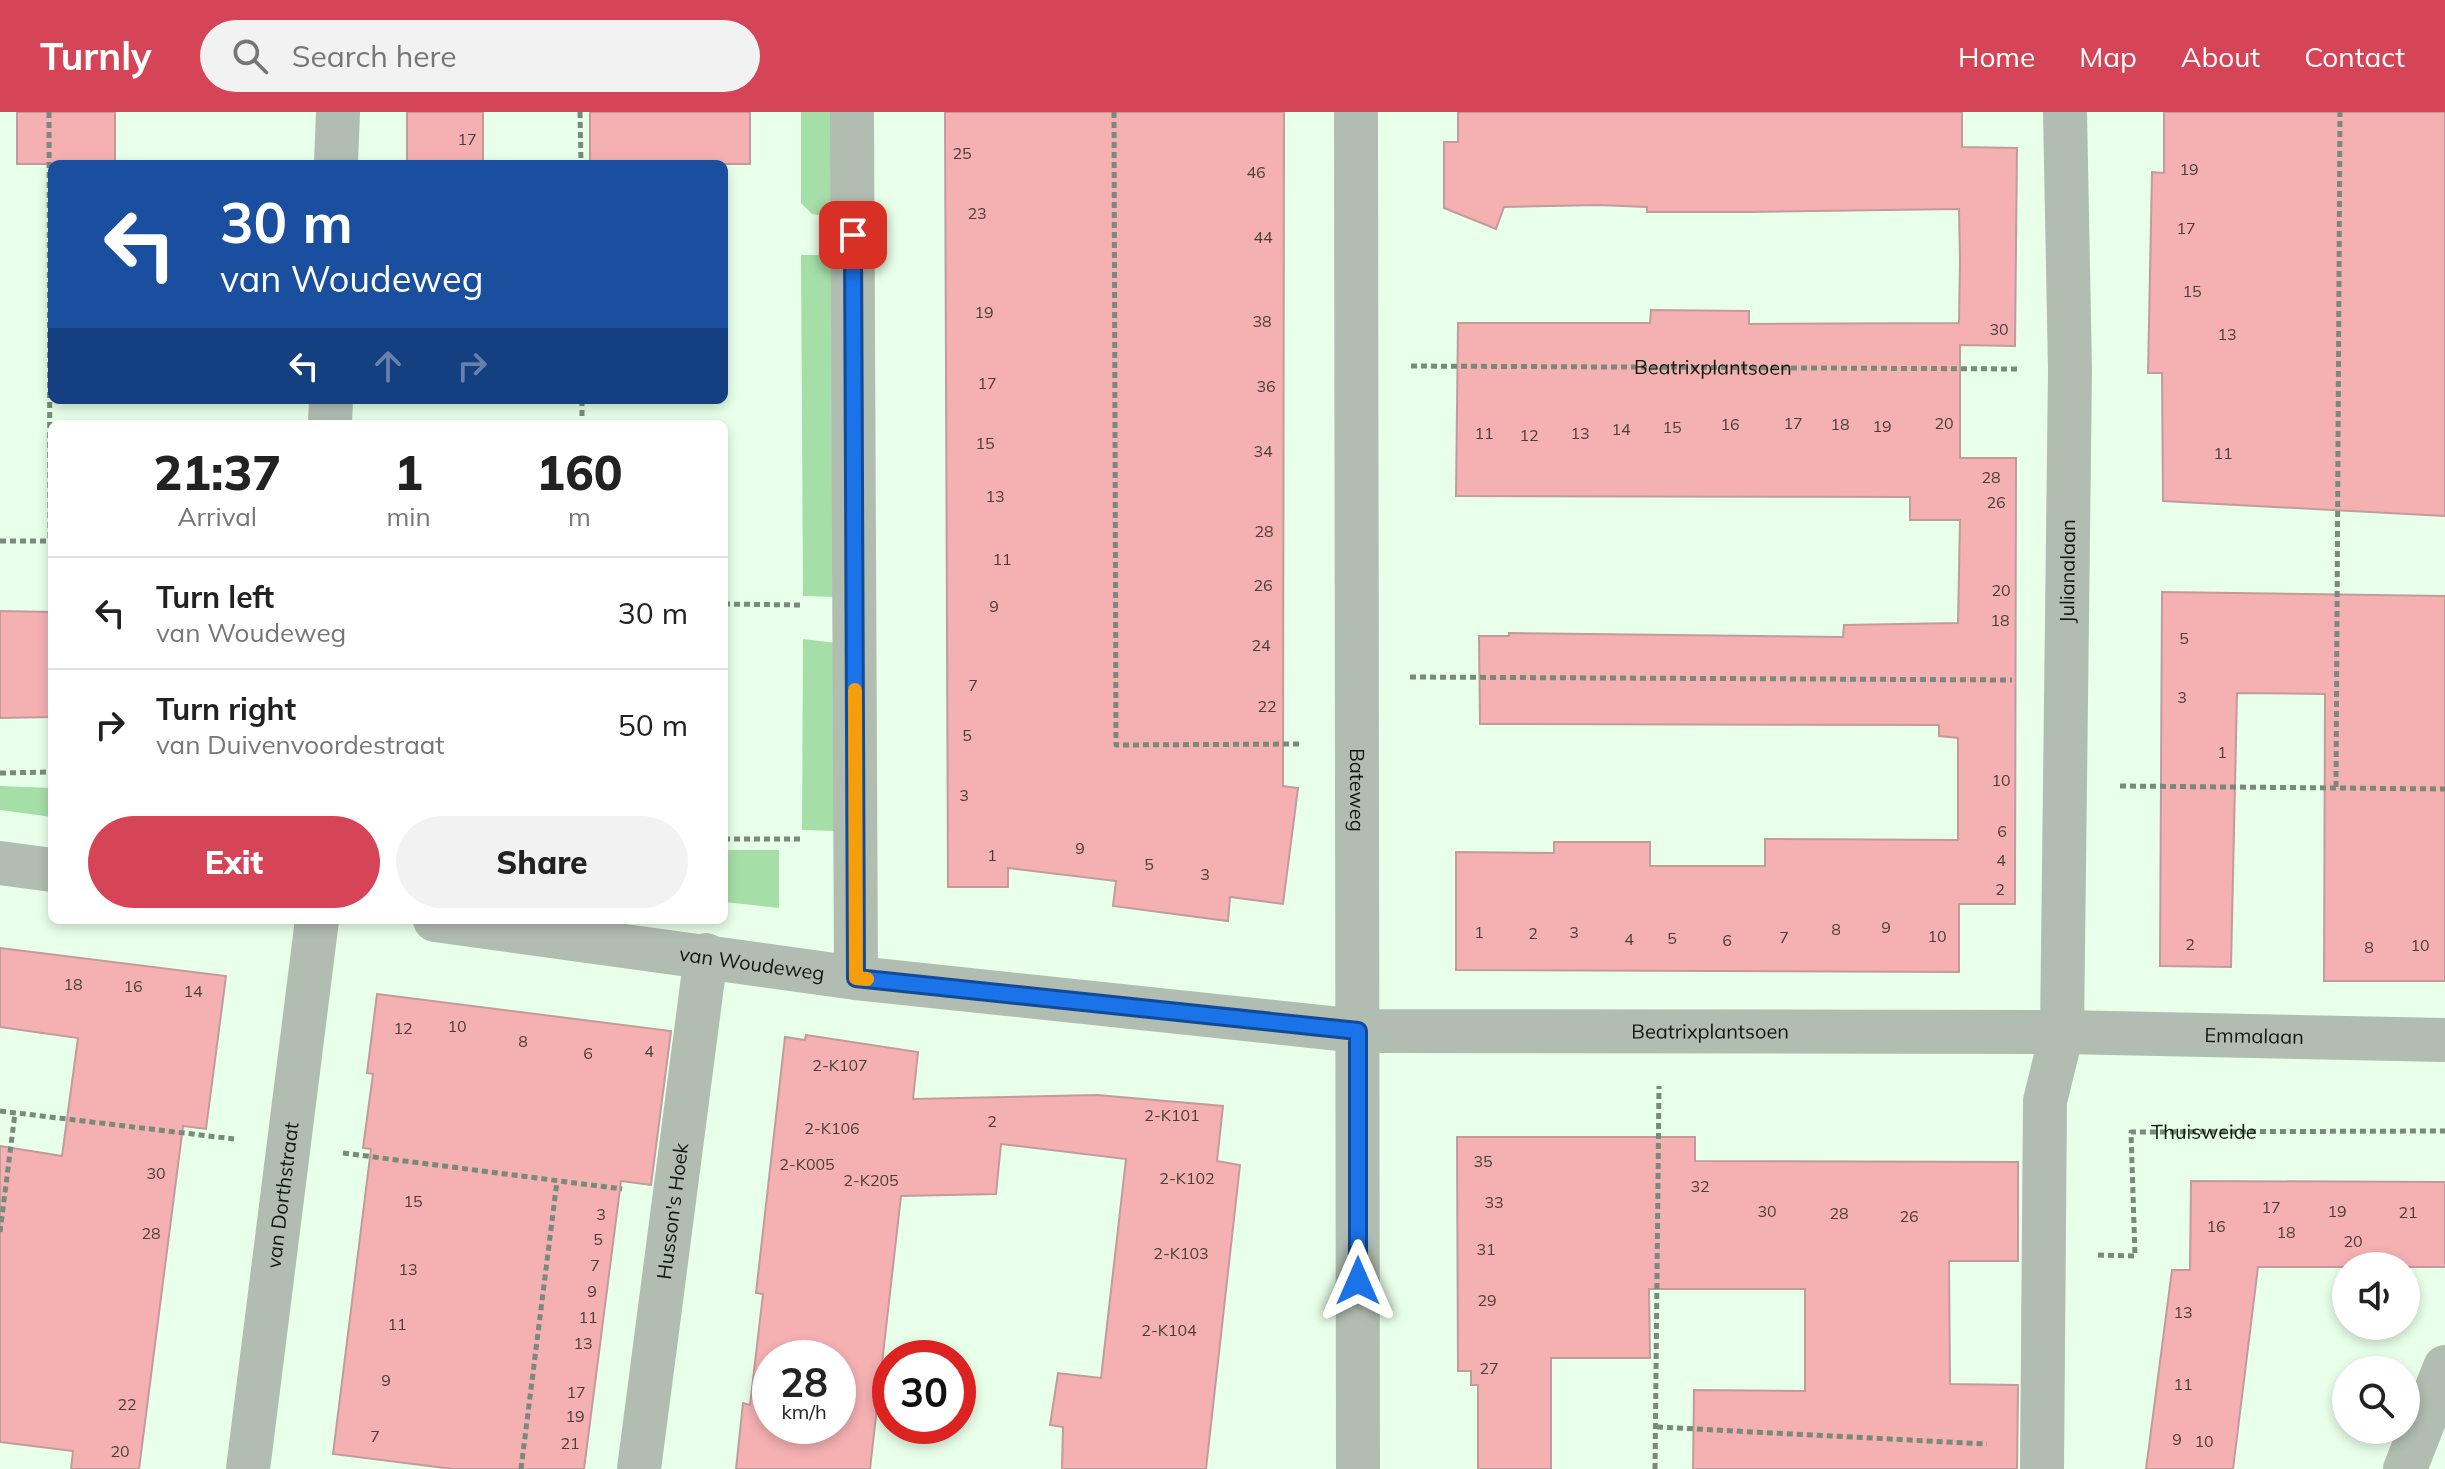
<!DOCTYPE html>
<style>
:root{--surface:#fff;--page:#f2f2f2;--text:#222;--muted:#767676;--line:#e0e0e0;--accent:#d64557}
body{margin:0;font-family:Mulish,sans-serif;background:var(--page);color:var(--text);height:100vh;display:flex;flex-direction:column;font-size:30px;white-space:nowrap}
*{box-sizing:border-box;margin:0}
p{font-size:26px;color:var(--muted)}
.icon{flex:none;width:44px;height:44px;fill:none;stroke:currentColor;stroke-width:2;stroke-linecap:round;stroke-linejoin:round}
.map{position:relative;flex:1;overflow:hidden}
.sheet{position:absolute;left:48px;top:308px;width:680px;height:504px;display:flex;flex-direction:column;background:var(--surface);border-radius:12px;box-shadow:0 4px 12px #0003}
.sheet>*{flex:none}
.guide{position:absolute;left:48px;top:48px;width:680px;height:244px;border-radius:12px;box-shadow:0 4px 12px #0003;background:#1a4fa0;color:#fff;overflow:hidden}
.controls{position:absolute;left:2332px;top:1140px;display:grid;gap:16px}
.controls a{display:grid;place-items:center;width:88px;height:88px;border-radius:50%;background:var(--surface);box-shadow:0 4px 12px #0003;font-size:40px}
.speed{position:absolute;left:752px;top:1228px;display:flex;gap:16px;font-size:40px;font-weight:700;text-align:center}
.speed>*{display:grid;place-content:center;width:104px;height:104px;border-radius:50%;background:var(--surface);box-shadow:0 4px 12px #0003;line-height:1}
.speed small{font-size:20px;font-weight:400}
.speed .limit{border:12px solid #d22;background:#fff;color:#111}
.pin{position:absolute;display:grid;place-items:center;width:68px;height:68px;color:#fff;margin:-34px;border-radius:16px;box-shadow:0 4px 12px #0006}
.me{position:absolute;width:88px;margin:-44px;rotate:0deg;stroke-linejoin:round;filter:drop-shadow(0 0 6px #0008)}
.turn{display:flex;align-items:center;gap:28px;height:168px;padding:0 40px;font-size:36px}
.turn .icon{width:104px;height:104px;stroke-width:2.5}
.turn b{display:block;font-size:56px;line-height:68px}
.lanes{display:flex;align-items:center;height:76px;padding:0 40px;background:#0003;justify-content:center;gap:40px;direction:ltr}
.lanes .off{opacity:.35}
.eta{display:flex;justify-content:space-evenly;align-items:center;height:136px;text-align:center}
.eta b{font-size:48px;font-weight:800;line-height:56px}
.action{display:flex;gap:16px;margin-top:auto;padding:16px 40px}
.action a{flex:1;height:92px;border-radius:48px;background:var(--accent);color:#fff;font-size:32px;font-weight:800;line-height:92px;text-align:center}
.action a+a{background:var(--page);color:var(--text)}
ul{padding:0;list-style:none}
li{display:flex;align-items:center;gap:24px;height:112px;padding:0 40px;border-top:2px solid var(--line)}
li div{flex:1}
li b{display:block;font-size:30px}
li em{font-style:normal}
header{display:flex;align-items:center;gap:48px;box-sizing:border-box;height:112px;padding:0 40px;background:var(--accent);color:#fff}
header strong{font-size:38px}
nav{display:flex;gap:44px;margin-inline-start:auto;font-size:28px}
.search{width:560px;height:72px;background:var(--page);display:flex;align-items:center;gap:20px;box-sizing:border-box;padding:0 28px;border-radius:44px;color:var(--muted);font-size:30px}
.map>svg:first-child{display:block}
.green{fill:#a5dfa7}
.building{fill:#f5b0b2;stroke:#c29b9b;stroke-width:2;fill-rule:evenodd}
.lines{fill:none;stroke-linecap:round;stroke-linejoin:round}
.path{stroke:#798a7a;stroke-width:5;stroke-dasharray:6 4;stroke-linecap:butt}
.minor{stroke:#b1bdb1;stroke-width:44}
.route-casing{stroke:#114b97;stroke-width:20}
.route{stroke:#1a73e8;stroke-width:14}
.slow{stroke:#f59e0b;stroke-width:14}
.labels{text-anchor:middle;stroke-width:6;stroke-linejoin:round;paint-order:stroke}
.number-label{font-size:16px;fill:#483f38}
.street-label{font-size:20px;fill:#0f190f;stroke:#e8ffe9}
</style>
<header>
<strong>Turnly</strong>
<div class="search"><svg class="icon" aria-label="search" viewBox="0 0 24 24"><circle cx="10" cy="10" r="6"/><path d="M15 15l6 6"/></svg>Search here</div>
<nav><a>Home</a><a>Map</a><a>About</a><a>Contact</a></nav>
</header>
<div class="map">
<svg width="2445" height="1357" viewBox="0 0 2445 1357">
<rect width="100%" height="100%" fill="#e8ffe9"/>
<!-- green -->
<g class="green">
<polygon points="801,0 837,0 838,106 812,102 801,91"/>
<polygon points="801,143 834,143 836,485 803,484"/>
<polygon points="803,527 836,531 838,719 802,718"/>
<polygon points="0,674 52,676 52,705 0,698"/>
<polygon points="724,738 779,738 779,796 724,790"/>
</g>
<!-- building -->
<g class="building">
<rect x="17" y="0" width="98" height="52"/>
<rect x="407" y="0" width="76" height="52"/>
<rect x="590" y="0" width="160" height="52"/>
<polygon points="945,0 1284,0 1283,674 1298,676 1283,792 1230,785 1228,809 1113,794 1116,769 1008,756 1008,775 948,775"/>
<polygon points="1458,0 1962,0 1962,35 2017,36 2015,234 1960,233 1960,346 2016,346 2015,792 1959,792 1959,860 1456,858 1456,740 1554,741 1554,730 1650,730 1650,754 1765,754 1765,727 1958,728 1958,626 1939,624 1939,613 1480,612 1479,524 1509,524 1509,521 1843,525 1844,513 1958,511 1960,408 1910,408 1910,385 1456,384 1458,211 1650,211 1651,198 1749,199 1749,212 1959,211 1960,148 1959,97 1748,100 1647,100 1647,95 1599,93 1504,95 1496,117 1444,96 1444,30 1458,30"/>
<polygon points="2164,0 2445,0 2445,404 2163,389 2162,261 2148,261 2152,60 2164,61"/>
<polygon points="2162,480 2445,484 2445,869 2324,869 2325,582 2237,581 2231,855 2160,854"/>
<polygon points="0,499 52,500 52,605 0,606"/>
<polygon points="0,836 226,864 206,1017 183,1014 139,1357 71,1357 73,1339 0,1330 0,1034 62,1044 78,926 0,915"/>
<polygon points="377,882 671,919 651,1073 621,1069 584,1357 453,1357 333,1342 371,1037 363,1036 373,962 367,961"/>
<path d="M806,923L918,940L913,987L1097,983L1223,994L1217,1049L1240,1053L1206,1357H1062L1063,1315L1050,1313L1058,1261L1101,1266L1126,1047L1001,1032L996,1082L901,1084L870,1357H736L743,1291L750,1293L763,1182L756,1181L785,925L805,928ZM770,1246H838V1314H770Z"/>
<polygon points="1457,1025 1695,1025 1695,1049 2018,1050 2018,1149 1949,1149 1950,1272 2018,1273 2017,1357 1693,1357 1694,1278 1805,1279 1805,1177 1649,1177 1650,1246 1551,1246 1551,1357 1478,1357 1478,1273 1471,1273 1471,1259 1458,1259"/>
<polygon points="2191,1069 2445,1070 2445,1155 2258,1155 2233,1357 2146,1357 2172,1158 2190,1158"/>
</g>
<g class="lines">
<!-- path -->
<g class="path">
<polyline points="49,0 50,429"/>
<polyline points="580,0 581,52"/>
<polyline points="1114,0 1116,633 1302,632"/>
<path id="s1" d="M1411,254L2017,257"/>
<polyline points="582,288 582,312"/>
<polyline points="0,429 51,429"/>
<polyline points="724,492 801,493"/>
<polyline points="1410,565 2012,568"/>
<polyline points="0,661 52,660"/>
<polyline points="2120,674 2445,677"/>
<polyline points="2336,675 2340,0"/>
<polyline points="724,727 803,727"/>
<polyline points="0,999 234,1027"/>
<polyline points="343,1041 622,1077"/>
<polyline points="0,1120 15,1001"/>
<path id="s2" d="M2098,1143L2135,1144L2131,1020L2445,1019"/>
<polyline points="1657,1315 1987,1332"/>
<polyline points="521,1357 557,1069"/>
<polyline points="1655,1357 1659,974"/>
</g>
<!-- minor -->
<g class="minor">
<polyline points="852,0 856,866"/>
<path id="s3" d="M1356,0L1358,1357"/>
<polyline points="336,52 338,0"/>
<polyline points="330,312 331,288"/>
<polyline points="0,751 52,758"/>
<path id="s4" d="M435,808L856,866L1358,919L2062,920L2445,928"/>
<path id="s5" d="M248,1357L317,808"/>
<path id="s6" d="M639,1357L706,843"/>
<path id="s7" d="M2042,1357L2045,989L2062,920L2070,258L2065,0"/>
<polyline points="2405,1357 2445,1255"/>
</g>
</g>
<g class="lines">
<!-- route casing -->
<g class="route-casing">
<polyline id="route" points="853,123 856,866 1358,919 1358,1169"/>
</g>
<!-- route -->
<use href="#route" class="route"/>
<!-- slow -->
<polyline class="slow" points="855,578 856,866 867,867"/>
</g>
<g class="labels">
<!-- number labels -->
<g class="number-label">
<text x="467" y="33">17</text>
<text x="962" y="47">25</text>
<text x="2189" y="63">19</text>
<text x="1256" y="66">46</text>
<text x="977" y="107">23</text>
<text x="2186" y="122">17</text>
<text x="1263" y="131">44</text>
<text x="2192" y="185">15</text>
<text x="984" y="206">19</text>
<text x="1262" y="215">38</text>
<text x="1999" y="223">30</text>
<text x="2227" y="228">13</text>
<text x="987" y="277">17</text>
<text x="1266" y="280">36</text>
<text x="1793" y="317">17</text>
<text x="1944" y="317">20</text>
<text x="1730" y="318">16</text>
<text x="1840" y="318">18</text>
<text x="1882" y="320">19</text>
<text x="1672" y="321">15</text>
<text x="1621" y="323">14</text>
<text x="1484" y="327">11</text>
<text x="1580" y="327">13</text>
<text x="1529" y="329">12</text>
<text x="985" y="337">15</text>
<text x="1263" y="345">34</text>
<text x="2223" y="347">11</text>
<text x="1991" y="371">28</text>
<text x="995" y="390">13</text>
<text x="1996" y="396">26</text>
<text x="1264" y="425">28</text>
<text x="1002" y="453">11</text>
<text x="1263" y="479">26</text>
<text x="2001" y="484">20</text>
<text x="994" y="500">9</text>
<text x="2000" y="514">18</text>
<text x="2184" y="532">5</text>
<text x="1261" y="539">24</text>
<text x="973" y="579">7</text>
<text x="2182" y="591">3</text>
<text x="1267" y="600">22</text>
<text x="967" y="629">5</text>
<text x="2222" y="646">1</text>
<text x="2001" y="674">10</text>
<text x="964" y="689">3</text>
<text x="2002" y="725">6</text>
<text x="1080" y="742">9</text>
<text x="992" y="749">1</text>
<text x="2001" y="754">4</text>
<text x="1149" y="758">5</text>
<text x="1205" y="768">3</text>
<text x="2000" y="783">2</text>
<text x="1886" y="821">9</text>
<text x="1836" y="823">8</text>
<text x="1479" y="826">1</text>
<text x="1574" y="826">3</text>
<text x="1533" y="827">2</text>
<text x="1937" y="830">10</text>
<text x="1784" y="831">7</text>
<text x="1672" y="832">5</text>
<text x="1629" y="833">4</text>
<text x="1727" y="834">6</text>
<text x="2190" y="838">2</text>
<text x="2420" y="839">10</text>
<text x="2369" y="841">8</text>
<text x="73" y="878">18</text>
<text x="133" y="880">16</text>
<text x="193" y="885">14</text>
<text x="457" y="920">10</text>
<text x="403" y="922">12</text>
<text x="523" y="935">8</text>
<text x="649" y="945">4</text>
<text x="588" y="947">6</text>
<text x="840" y="959">2-K107</text>
<text x="1172" y="1009">2-K101</text>
<text x="992" y="1015">2</text>
<text x="832" y="1022">2-K106</text>
<text x="1483" y="1055">35</text>
<text x="807" y="1058">2-K005</text>
<text x="156" y="1067">30</text>
<text x="1187" y="1072">2-K102</text>
<text x="871" y="1074">2-K205</text>
<text x="1700" y="1080">32</text>
<text x="413" y="1095">15</text>
<text x="1494" y="1096">33</text>
<text x="2271" y="1101">17</text>
<text x="1767" y="1105">30</text>
<text x="2337" y="1105">19</text>
<text x="2408" y="1106">21</text>
<text x="1839" y="1107">28</text>
<text x="601" y="1108">3</text>
<text x="1909" y="1110">26</text>
<text x="2216" y="1120">16</text>
<text x="2286" y="1126">18</text>
<text x="151" y="1127">28</text>
<text x="598" y="1133">5</text>
<text x="2353" y="1135">20</text>
<text x="1486" y="1143">31</text>
<text x="1181" y="1147">2-K103</text>
<text x="595" y="1159">7</text>
<text x="408" y="1163">13</text>
<text x="592" y="1185">9</text>
<text x="1487" y="1194">29</text>
<text x="2183" y="1206">13</text>
<text x="588" y="1211">11</text>
<text x="397" y="1218">11</text>
<text x="1169" y="1224">2-K104</text>
<text x="583" y="1237">13</text>
<text x="1489" y="1262">27</text>
<text x="386" y="1274">9</text>
<text x="2183" y="1278">11</text>
<text x="576" y="1286">17</text>
<text x="127" y="1298">22</text>
<text x="575" y="1310">19</text>
<text x="375" y="1330">7</text>
<text x="2177" y="1333">9</text>
<text x="2204" y="1335">10</text>
<text x="570" y="1337">21</text>
<text x="120" y="1345">20</text>
</g>
<!-- street labels -->
<g class="street-label">
<text dy="7" stroke="none"><textPath href="#s1" startOffset="302">Beatrixplantsoen</textPath></text>
<text dy="7" stroke="none"><textPath href="#s7" startOffset="900">Julianalaan</textPath></text>
<text dy="7" stroke="none"><textPath href="#s3" startOffset="678">Bateweg</textPath></text>
<text dy="7" stroke="none"><textPath href="#s4" startOffset="320">van Woudeweg</textPath></text>
<text dy="7" stroke="none"><textPath href="#s4" startOffset="1282">Beatrixplantsoen</textPath></text>
<text dy="7" stroke="none"><textPath href="#s4" startOffset="1826">Emmalaan</textPath></text>
<text dy="7" stroke="none"><textPath href="#s2" startOffset="234">Thuisweide</textPath></text>
<text dy="7" stroke="none"><textPath href="#s5" startOffset="276">van Dorthstraat</textPath></text>
<text dy="7" stroke="none"><textPath href="#s6" startOffset="260">Husson's Hoek</textPath></text>
</g>
</g>
</svg>
<div class="controls">
<a><svg class="icon" aria-label="sound" viewBox="0 0 24 24"><path d="M4 9h4l5-4v14l-5-4H4zM17 9q2 3 0 6"/></svg></a>
<a><svg class="icon" aria-label="search" viewBox="0 0 24 24"><circle cx="10" cy="10" r="6"/><path d="M15 15l6 6"/></svg></a>
</div>
<div class="speed"><div>28<small>km/h</small></div><div class="limit">30</div></div>
<div class="pin" style="left:853px;top:123px;background:#d93025"><svg class="icon" aria-label="arrive" viewBox="0 0 24 24"><path d="M6 21V4h12l-3 4 3 4H6"/></svg></div>
<svg class="me" style="left:1358px;top:1169px" viewBox="-20 -20 40 40"><path d="M0-17L14 15 0 8-14 15z" fill="#1a73e8" stroke="#fff" stroke-width="4"/></svg>
<div class="guide">
<div class="turn"><svg class="icon" aria-label="left" viewBox="0 0 24 24"><path d="M17 20v-9H6M10 6l-5 5 5 5"/></svg><div><b>30 m</b>van Woudeweg</div></div>
<div class="lanes"><svg class="icon" aria-label="left" viewBox="0 0 24 24"><path d="M17 20v-9H6M10 6l-5 5 5 5"/></svg><svg class="icon off" aria-label="ahead" viewBox="0 0 24 24"><path d="M12 20V5M6 11l6-6 6 6"/></svg><svg class="icon off" aria-label="right" viewBox="0 0 24 24"><path d="M7 20v-9h11M14 6l5 5-5 5"/></svg></div>
</div>
<section class="sheet">
<div class="eta">
<div><b>21:37</b><p>Arrival</p></div>
<div><b>1</b><p>min</p></div>
<div><b>160</b><p>m</p></div>
</div>
<ul>
<li><svg class="icon" aria-label="left" viewBox="0 0 24 24"><path d="M17 20v-9H6M10 6l-5 5 5 5"/></svg><div><b>Turn left</b><p>van Woudeweg</p></div><em>30 m</em></li>
<li><svg class="icon" aria-label="right" viewBox="0 0 24 24"><path d="M7 20v-9h11M14 6l5 5-5 5"/></svg><div><b>Turn right</b><p>van Duivenvoordestraat</p></div><em>50 m</em></li>
</ul>
<div class="action"><a>Exit</a><a>Share</a></div>
</section>
</div>
